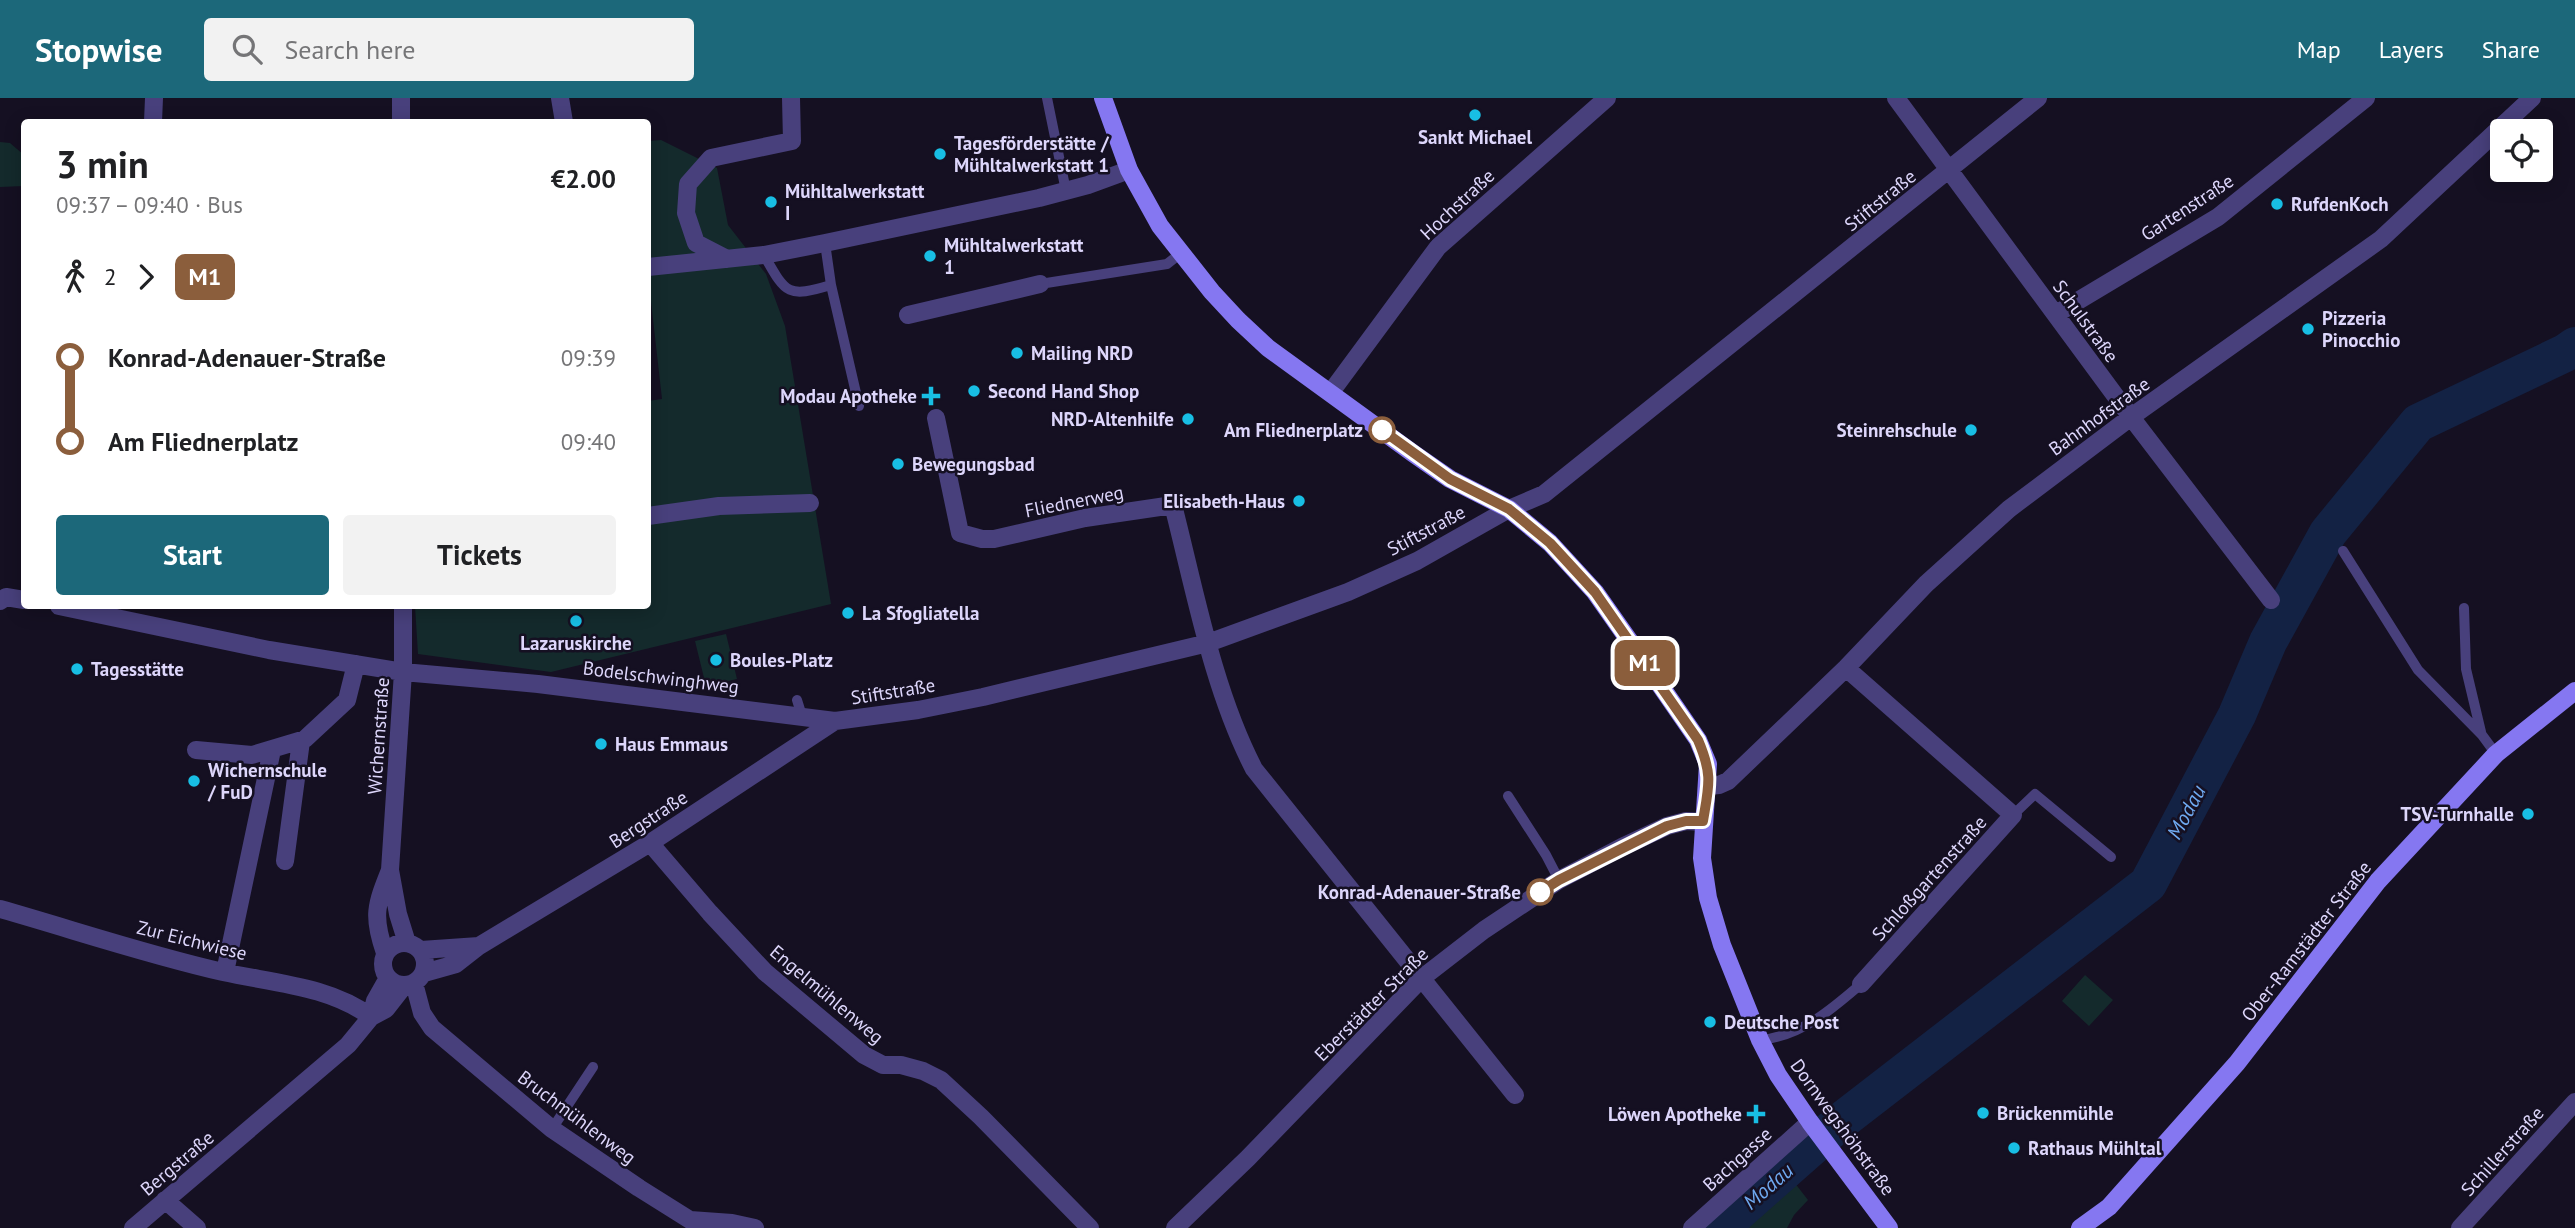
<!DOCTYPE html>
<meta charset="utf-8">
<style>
:root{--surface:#fff;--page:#f2f2f2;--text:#202124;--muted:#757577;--accent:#1c687a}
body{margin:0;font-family:"PT Sans",sans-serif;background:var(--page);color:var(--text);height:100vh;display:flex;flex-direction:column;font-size:26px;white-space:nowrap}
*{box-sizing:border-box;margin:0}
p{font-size:23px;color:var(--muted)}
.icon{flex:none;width:38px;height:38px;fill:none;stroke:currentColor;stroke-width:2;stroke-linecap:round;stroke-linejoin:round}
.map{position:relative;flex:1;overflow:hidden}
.sheet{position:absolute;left:21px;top:21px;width:630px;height:490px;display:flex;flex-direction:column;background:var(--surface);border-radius:7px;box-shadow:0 4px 18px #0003}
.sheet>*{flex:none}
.badge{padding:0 14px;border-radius:10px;font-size:24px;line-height:46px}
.tools{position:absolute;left:2490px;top:21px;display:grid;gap:14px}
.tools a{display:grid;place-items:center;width:63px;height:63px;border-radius:7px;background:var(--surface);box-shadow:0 4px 18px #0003;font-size:35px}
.map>.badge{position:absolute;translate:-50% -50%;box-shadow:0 0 0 4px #fff}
.legs{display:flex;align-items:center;gap:10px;height:77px;padding:0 35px;font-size:23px}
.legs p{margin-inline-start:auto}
.head{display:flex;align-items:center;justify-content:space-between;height:119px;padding:0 35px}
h1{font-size:38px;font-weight:600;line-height:52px}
.button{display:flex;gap:14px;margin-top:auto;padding:14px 35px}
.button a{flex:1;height:80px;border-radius:7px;background:var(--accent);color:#fff;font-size:28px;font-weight:600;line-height:80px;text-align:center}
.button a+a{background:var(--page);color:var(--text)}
ul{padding:0 35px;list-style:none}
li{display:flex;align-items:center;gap:24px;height:84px;font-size:26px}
li i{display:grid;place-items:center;width:10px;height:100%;margin:0 9px;background:currentColor}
li i::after{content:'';width:18px;height:18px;margin:-9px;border:5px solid;border-radius:50%;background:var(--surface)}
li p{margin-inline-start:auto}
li:first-child i{background:linear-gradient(#0000 50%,currentColor 0)}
li:last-child i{background:linear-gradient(currentColor 50%,#0000 0)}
header{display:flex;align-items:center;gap:42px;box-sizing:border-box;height:98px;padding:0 35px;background:var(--accent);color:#fff}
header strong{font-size:33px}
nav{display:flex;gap:38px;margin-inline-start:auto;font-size:24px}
.search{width:490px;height:63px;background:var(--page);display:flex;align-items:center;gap:18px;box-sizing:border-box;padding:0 24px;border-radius:7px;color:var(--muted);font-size:26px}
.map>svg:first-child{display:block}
</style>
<header>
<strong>Stopwise</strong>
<div class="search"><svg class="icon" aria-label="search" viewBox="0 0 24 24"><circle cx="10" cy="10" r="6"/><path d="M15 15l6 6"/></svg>Search here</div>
<nav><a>Map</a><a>Layers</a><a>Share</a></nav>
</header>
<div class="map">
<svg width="2575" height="1130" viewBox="0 0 2575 1130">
<rect width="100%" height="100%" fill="#151022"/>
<path fill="#142a2c" d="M661,42L717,70L728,127L766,176L785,228L831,506L551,574L418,556L415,508H648V303L662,301L648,177V43Z
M0,44L10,45L24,57V88L0,89Z
M726,536L737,581L706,588L695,543Z
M2085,877L2113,902L2089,928L2062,903Z
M1797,1045L1812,1065L1751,1119L1794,1084L1808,1102L1794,1117L1787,1130H1706Z"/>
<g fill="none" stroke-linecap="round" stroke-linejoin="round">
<path stroke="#132244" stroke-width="38" d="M1720,1130L1840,1024L2148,786L2237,617L2268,544L2328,435L2418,325L2565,255L2575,248"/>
<path stroke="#48407c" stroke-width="10" d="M1047,0L1066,93
M764,157C786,196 787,200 831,187L825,145
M1040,186L1167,166L1181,155
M831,187L859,308
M2343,453L2418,572L2482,637L2496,656
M2464,510L2466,571L2481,634
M797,602L802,618
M1508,698L1546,757L1559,782
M2013,717L2035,696L2111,759
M1760,942C1801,938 1831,912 1861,886
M552,1031L593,969"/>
<path stroke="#48407c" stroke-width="18" d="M401,0V24
M560,0L564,24
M1896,0L2131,319L2271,502
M153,24L154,0
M727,161L696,145L686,115L688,86L711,60L792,43L791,0
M648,169L764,157L825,145L1039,100L1088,87L1129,72
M2056,216L2218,119L2366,0
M908,217L1040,186
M1331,294L1438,149L1607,0
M936,320L960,435L982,441H994L1085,420L1173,407C1195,493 1213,592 1254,671L1515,997
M648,418L719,408L810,405
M0,503L6,499L24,502
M59,508L269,552L403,574L538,586L835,623L918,612L983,599L1208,545L1348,494L1417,463L1509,411L1544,396L2038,0
M403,508V574L390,772L398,816L407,845
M1846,570L2013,717L1861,886
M196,652L252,657L305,641L347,602L356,566
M1709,688L1719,687L1728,683L1846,570L1926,486L2009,411L2131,319L2381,141L2532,0
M650,745L710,815L765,874L864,957L883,967H901L923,973L941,982L981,1019L1090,1130
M285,763L301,643
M0,811C74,832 148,857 223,874C273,885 330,888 371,919
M383 866a21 21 0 1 1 42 0a21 21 0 1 1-42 0Z
M421,852L479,848
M385,855C372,818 376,807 390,772
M225,874L272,652
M424,875L456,866L479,848L650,745L835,623
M414,885L422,915L432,930L552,1031L639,1090L690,1122L732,1125L755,1130
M371,919L375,903L388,880
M165,1102L197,1130
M133,1130L348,947L371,919L386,911L404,888
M1175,1130L1248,1060L1422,880L1484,832L1559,782L1622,749L1667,728L1686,723L1703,724
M1692,1130L1810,1024
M2460,1130L2575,1004"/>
<path stroke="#8577f1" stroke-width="18" d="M1103,0L1129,72L1160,128L1212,194L1238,222L1268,250L1414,356L1450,381L1509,411L1550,445L1595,494L1640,558L1698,642L1708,666L1702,760L1708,800L1722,847L1760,942L1778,977L1810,1024L1889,1130
M2080,1130L2109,1109L2237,965L2378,783L2496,656L2575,593"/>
</g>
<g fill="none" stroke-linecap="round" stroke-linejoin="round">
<g stroke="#fff" stroke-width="16">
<path id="line-1" d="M1382,332L1450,381L1509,411L1550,445L1595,494L1698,642C1713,677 1709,687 1703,723H1686L1667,728L1559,782L1540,794"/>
</g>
<use href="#line-1" stroke="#8b5e3c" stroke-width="10"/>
</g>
<g fill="#18bee4" stroke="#151022" stroke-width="2.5">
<circle cx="1475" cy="17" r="7"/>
<circle cx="940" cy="56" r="7"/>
<circle cx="771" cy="104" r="7"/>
<circle cx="2277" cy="106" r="7"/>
<circle cx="930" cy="158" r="7"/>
<circle cx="2308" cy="231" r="7"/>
<circle cx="1017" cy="255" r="7"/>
<circle cx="974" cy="293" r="7"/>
<path d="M927.5 287.5h7v7h7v7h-7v7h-7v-7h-7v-7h7z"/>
<circle cx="1188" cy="321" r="7"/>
<circle cx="1971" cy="332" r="7"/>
<circle cx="898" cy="366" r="7"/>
<circle cx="1299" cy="403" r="7"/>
<circle cx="848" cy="515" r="7"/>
<circle cx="576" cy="523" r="7"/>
<circle cx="716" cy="562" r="7"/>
<circle cx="77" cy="571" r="7"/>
<circle cx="601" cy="646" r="7"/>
<circle cx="194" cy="683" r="7"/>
<circle cx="2528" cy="716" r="7"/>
<circle cx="1710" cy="924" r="7"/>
<circle cx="1983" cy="1015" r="7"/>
<path d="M1752.5 1005.5h7v7h7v7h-7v7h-7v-7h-7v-7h7z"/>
<circle cx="2014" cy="1050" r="7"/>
</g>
<g fill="#fff" stroke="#8b5e3c" stroke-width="3.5">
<circle cx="1382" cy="332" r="12"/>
<circle cx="1540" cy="794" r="12"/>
</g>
<g text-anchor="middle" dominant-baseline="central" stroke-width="5" stroke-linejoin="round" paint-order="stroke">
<g font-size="19" font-weight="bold" fill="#ddd6fb" stroke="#151022" text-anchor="start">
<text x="1475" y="39" text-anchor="middle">Sankt Michael</text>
<text x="954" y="45">Tagesförderstätte /<tspan x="954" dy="22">Mühltalwerkstatt 1</tspan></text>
<text x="785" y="93">Mühltalwerkstatt<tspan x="785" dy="22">I</tspan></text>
<text x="2291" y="106">RufdenKoch</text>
<text x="944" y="147">Mühltalwerkstatt<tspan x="944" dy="22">1</tspan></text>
<text x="2322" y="220">Pizzeria<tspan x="2322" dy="22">Pinocchio</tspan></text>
<text x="1031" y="255">Mailing NRD</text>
<text x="988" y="293">Second Hand Shop</text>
<text x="917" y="298" text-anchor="end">Modau Apotheke</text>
<text x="1174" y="321" text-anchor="end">NRD-Altenhilfe</text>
<text x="1957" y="332" text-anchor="end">Steinrehschule</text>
<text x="912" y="366">Bewegungsbad</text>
<text x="1285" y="403" text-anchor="end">Elisabeth-Haus</text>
<text x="862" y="515">La Sfogliatella</text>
<text x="576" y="545" text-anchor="middle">Lazaruskirche</text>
<text x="730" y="562">Boules-Platz</text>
<text x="91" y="571">Tagesstätte</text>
<text x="615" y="646">Haus Emmaus</text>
<text x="208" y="672">Wichernschule<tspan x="208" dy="22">/ FuD</tspan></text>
<text x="2514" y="716" text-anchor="end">TSV-Turnhalle</text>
<text x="1724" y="924">Deutsche Post</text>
<text x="1997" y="1015">Brückenmühle</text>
<text x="1742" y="1016" text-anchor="end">Löwen Apotheke</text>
<text x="2028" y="1050">Rathaus Mühltal</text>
</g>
<g font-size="19" fill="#ddd6fb" stroke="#151022">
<text transform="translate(1880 102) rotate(-39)">Stiftstraße</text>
<text transform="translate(1457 106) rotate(-43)">Hochstraße</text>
<text transform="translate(2187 109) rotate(-33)">Gartenstraße</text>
<text transform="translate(2086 223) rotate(54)">Schulstraße</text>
<text transform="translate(2099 318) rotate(-36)">Bahnhofstraße</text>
<text transform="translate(1074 403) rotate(-11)">Fliednerweg</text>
<text transform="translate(1426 432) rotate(-28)">Stiftstraße</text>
<text transform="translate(661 579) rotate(7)">Bodelschwinghweg</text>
<text transform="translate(893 593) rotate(-9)">Stiftstraße</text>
<text transform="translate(378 638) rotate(-86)">Wichernstraße</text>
<text transform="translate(648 721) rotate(-33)">Bergstraße</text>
<text transform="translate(1929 780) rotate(-48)">Schloßgartenstraße</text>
<text transform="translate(192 842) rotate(14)">Zur Eichwiese</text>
<text transform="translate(2306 843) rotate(-52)">Ober-Ramstädter Straße</text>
<text transform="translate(827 896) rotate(40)">Engelmühlenweg</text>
<text transform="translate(1371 906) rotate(-45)">Eberstädter Straße</text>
<text transform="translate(577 1019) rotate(37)">Bruchmühlenweg</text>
<text transform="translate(1843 1029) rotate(54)">Dornwegshöhstraße</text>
<text transform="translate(2502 1053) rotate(-48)">Schillerstraße</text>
<text transform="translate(1737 1061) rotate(-42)">Bachgasse</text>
<text transform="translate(177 1065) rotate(-40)">Bergstraße</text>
</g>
<g font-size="19" font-weight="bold" fill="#ddd6fb" stroke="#151022" text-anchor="end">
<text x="1363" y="332">Am Fliednerplatz</text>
<text x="1521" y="794">Konrad-Adenauer-Straße</text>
</g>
<g font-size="21" font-style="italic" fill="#6fa9f0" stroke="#151022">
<text transform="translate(2186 714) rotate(-62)">Modau</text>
<text transform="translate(1768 1088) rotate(-41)">Modau</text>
</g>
</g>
</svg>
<div class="tools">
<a><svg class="icon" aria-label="locate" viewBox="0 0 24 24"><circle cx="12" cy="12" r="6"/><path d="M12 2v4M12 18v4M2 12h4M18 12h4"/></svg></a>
</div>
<b class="badge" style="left:1645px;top:565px;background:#8b5e3c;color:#fff">M1</b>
<section class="sheet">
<div class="head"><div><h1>3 min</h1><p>09:37 – 09:40 · Bus</p></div><b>€2.00</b></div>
<div class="legs"><svg class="icon" aria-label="walk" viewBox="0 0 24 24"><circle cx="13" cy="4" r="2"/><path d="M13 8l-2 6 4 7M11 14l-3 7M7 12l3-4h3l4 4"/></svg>2<svg class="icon" aria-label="forward" viewBox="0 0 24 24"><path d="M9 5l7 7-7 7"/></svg><b class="badge" style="background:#8b5e3c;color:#fff">M1</b></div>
<ul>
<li><i style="color:#8b5e3c"></i><b>Konrad-Adenauer-Straße</b><p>09:39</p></li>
<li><i style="color:#8b5e3c"></i><b>Am Fliednerplatz</b><p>09:40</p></li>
</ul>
<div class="button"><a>Start</a><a>Tickets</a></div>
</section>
</div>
